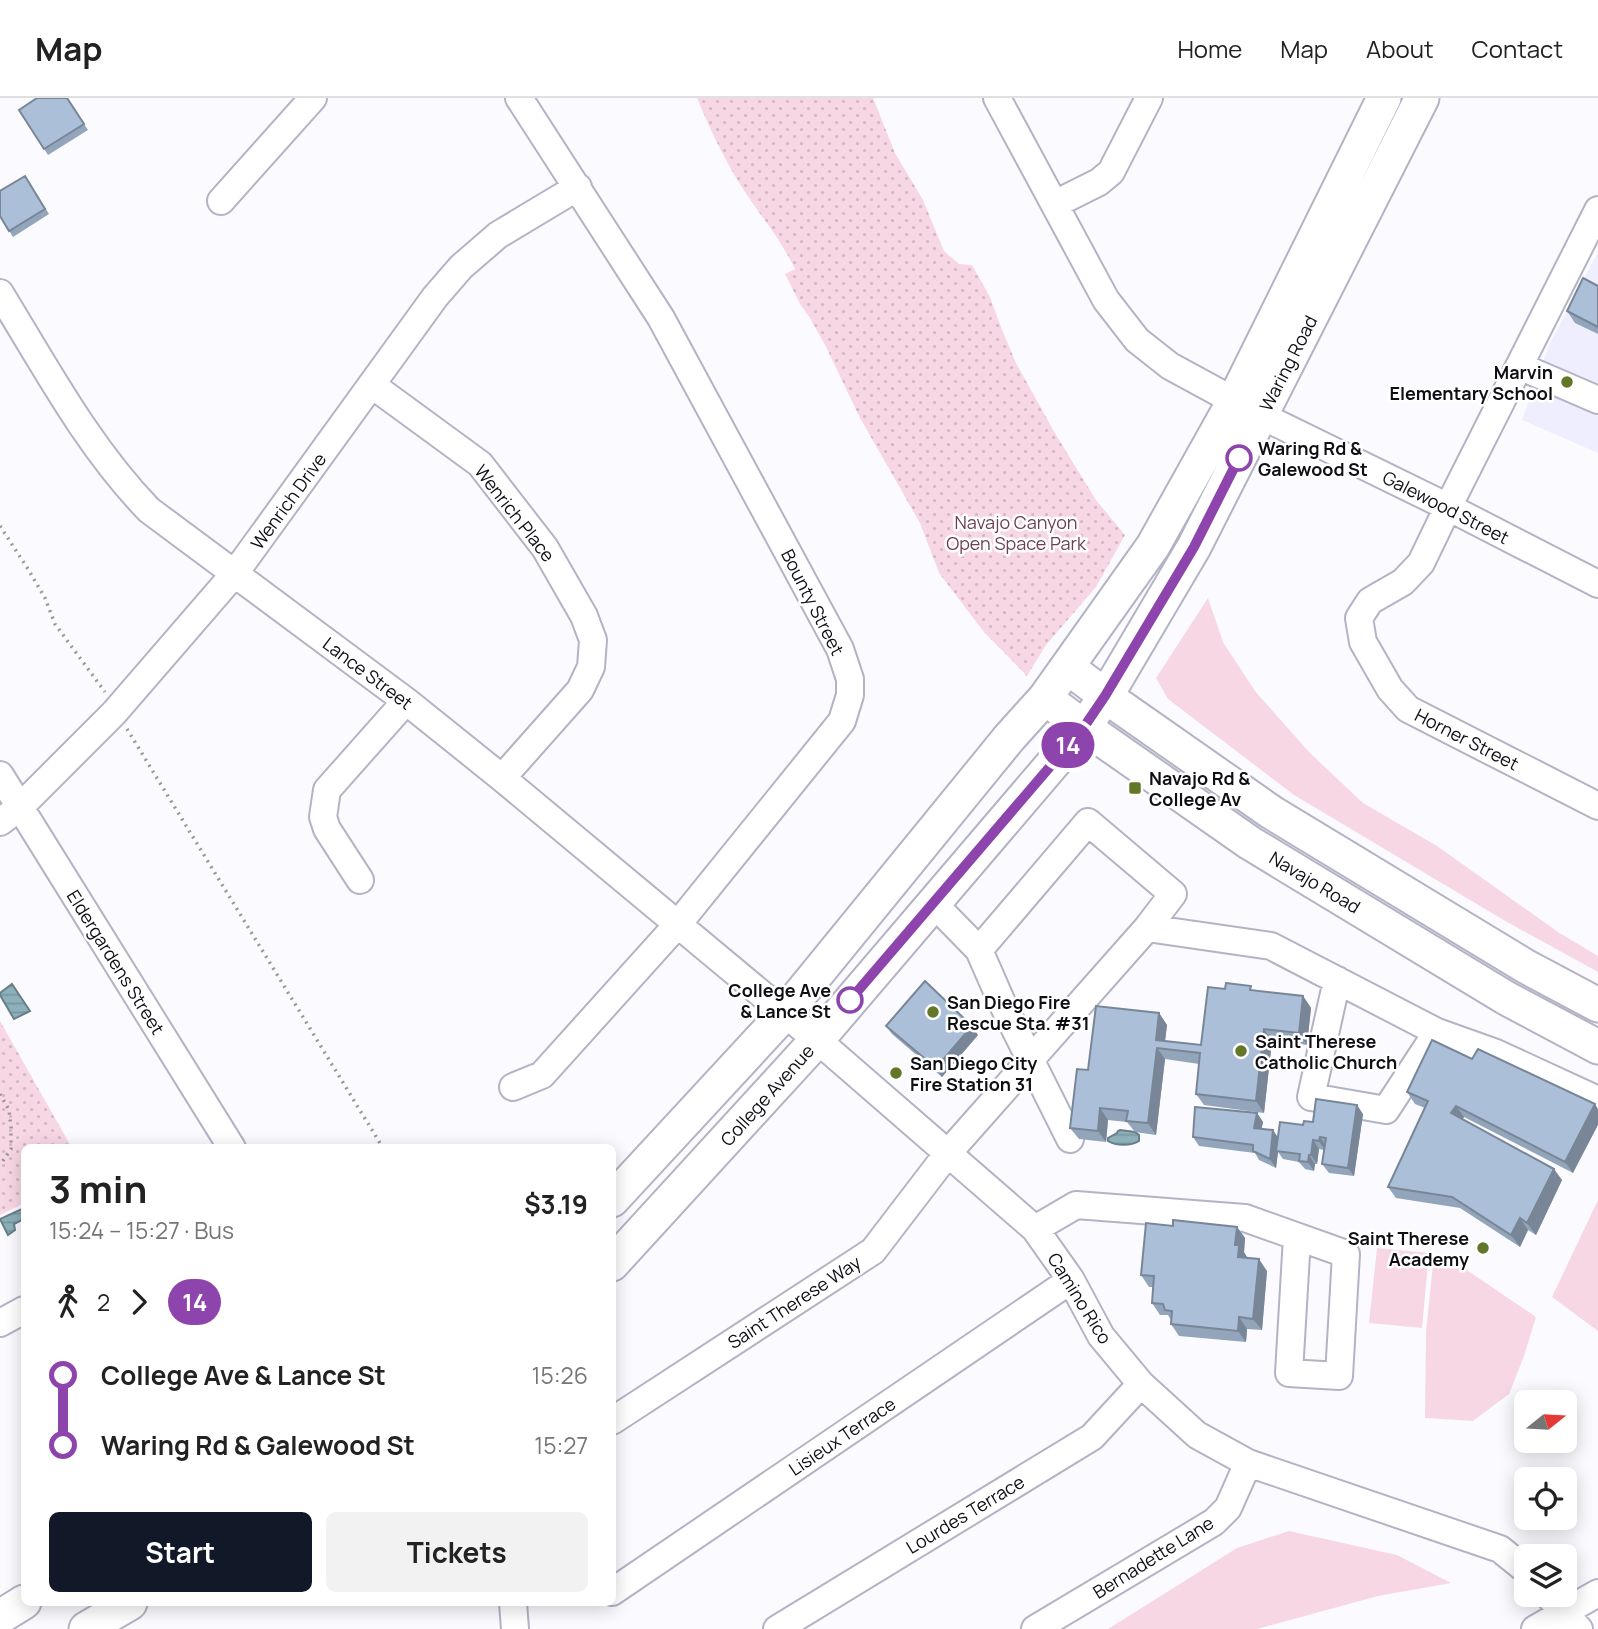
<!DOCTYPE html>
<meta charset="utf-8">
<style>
:root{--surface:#fff;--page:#f2f2f2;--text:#222;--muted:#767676;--line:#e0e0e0;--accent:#111827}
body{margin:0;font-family:Manrope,sans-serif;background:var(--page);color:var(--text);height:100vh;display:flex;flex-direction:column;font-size:26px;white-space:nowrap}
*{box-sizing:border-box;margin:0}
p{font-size:23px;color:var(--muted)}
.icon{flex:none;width:38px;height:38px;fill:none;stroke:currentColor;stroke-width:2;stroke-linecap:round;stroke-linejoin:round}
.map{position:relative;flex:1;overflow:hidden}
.panel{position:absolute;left:21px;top:1046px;width:595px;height:462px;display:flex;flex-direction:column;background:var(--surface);border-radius:10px;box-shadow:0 4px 18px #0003}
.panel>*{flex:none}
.badge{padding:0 14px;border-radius:23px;font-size:24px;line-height:46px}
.needle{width:46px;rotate:72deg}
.buttons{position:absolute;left:1514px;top:1292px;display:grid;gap:14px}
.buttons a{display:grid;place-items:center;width:63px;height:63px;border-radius:10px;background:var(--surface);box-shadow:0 4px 18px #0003;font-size:35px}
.map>.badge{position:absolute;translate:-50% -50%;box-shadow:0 0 0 4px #fff}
.legs{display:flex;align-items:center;gap:10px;height:77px;padding:0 28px;font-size:23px}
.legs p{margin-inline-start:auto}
.headline{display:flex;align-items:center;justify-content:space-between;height:119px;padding:0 28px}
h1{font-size:38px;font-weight:700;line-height:52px}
.primary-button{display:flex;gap:14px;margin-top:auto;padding:14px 28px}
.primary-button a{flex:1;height:80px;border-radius:10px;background:var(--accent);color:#fff;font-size:28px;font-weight:700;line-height:80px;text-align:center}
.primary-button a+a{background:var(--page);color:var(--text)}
ul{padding:0 28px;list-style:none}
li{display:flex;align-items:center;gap:24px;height:70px;font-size:26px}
li i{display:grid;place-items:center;width:10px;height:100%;margin:0 9px;background:currentColor}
li i::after{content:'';width:18px;height:18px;margin:-9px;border:5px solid;border-radius:50%;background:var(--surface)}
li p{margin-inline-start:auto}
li:first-child i{background:linear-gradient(#0000 50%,currentColor 0)}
li:last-child i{background:linear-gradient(currentColor 50%,#0000 0)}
header{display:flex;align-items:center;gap:42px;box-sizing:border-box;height:98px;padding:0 35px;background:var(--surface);border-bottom:2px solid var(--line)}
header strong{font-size:33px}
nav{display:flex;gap:38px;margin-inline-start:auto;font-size:24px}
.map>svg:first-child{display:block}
</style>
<header>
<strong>Map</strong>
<nav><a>Home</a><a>Map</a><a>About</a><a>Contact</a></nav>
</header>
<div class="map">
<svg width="1598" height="1531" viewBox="0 0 1598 1531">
<defs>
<pattern id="park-dots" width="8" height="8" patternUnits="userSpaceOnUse" patternTransform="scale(1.75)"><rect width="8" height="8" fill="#f8d7e5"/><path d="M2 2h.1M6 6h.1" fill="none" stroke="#d3b7c4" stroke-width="1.8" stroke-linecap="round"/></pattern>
<pattern id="water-rules" width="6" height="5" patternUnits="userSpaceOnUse" patternTransform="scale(1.75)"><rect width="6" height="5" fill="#8db0bb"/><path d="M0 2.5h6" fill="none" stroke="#7896a0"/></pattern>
</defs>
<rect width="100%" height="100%" fill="#fbfbff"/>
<path fill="#eeeefe" d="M1598,154V355L1522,322L1549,247Z"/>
<path fill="#f8d7e5" d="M1208,500L1223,544L1255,593L1310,655L1363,705L1437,748L1558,834L1598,858V874L1507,824L1294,697L1168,601L1156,580Z
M1598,1102V1233L1552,1199Z
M1377,1150L1429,1155L1422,1230L1369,1225Z
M1434,1157L1455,1164L1536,1219L1524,1258L1509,1296L1473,1323L1425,1320L1426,1234Z
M1289,1433L1397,1457L1451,1485L1378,1498L1257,1531H1108L1237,1450Z"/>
<path fill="url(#park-dots)" d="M697,0H873L895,55L923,102L944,153L959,166L972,167L990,199L1002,232L1016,265L1056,337L1096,402L1125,437L1096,489L1046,547L1027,578L984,534L939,475L920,425L860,320L826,249L810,220L800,206L785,176L795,171C782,144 764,122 747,97C727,67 711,34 697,0Z
M0,923L72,1050H24V1105L0,1117Z"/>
<path fill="url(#water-rules)" stroke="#677f89" stroke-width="2" d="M12,886L30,913L14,921L0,897V895Z
M1120,1032L1135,1034L1139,1037V1043C1131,1048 1116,1048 1108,1043V1040L1117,1035L1118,1033Z
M24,1110V1121L14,1126L15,1132L8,1137L0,1121Z"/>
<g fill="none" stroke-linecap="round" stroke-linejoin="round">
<g stroke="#b3b3c6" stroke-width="30">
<path id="minor" d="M997,0L1106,202L1137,242L1170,268L1262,318L1448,409L1598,486
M221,103L313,0
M1055,106L1099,84L1111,74L1149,0
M1598,112L1448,409L1421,465L1403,484L1370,503L1359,520L1363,544L1390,591L1408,611L1598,708
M0,195C46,270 88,349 149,412L406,603L502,680L830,953L1035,1131L1071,1182L1101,1238L1141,1286L1197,1337L1248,1365L1500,1451L1526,1472
M1519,268L1598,302
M372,287L480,366L545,450L584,518L593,542L591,569L580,592L502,680
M0,677L232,1050
M0,724L20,709L114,615L235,475L435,199L461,169L498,137L578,89
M360,782L327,731L323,719L327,692L406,603
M933,805L979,852L1003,907L1070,1041
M979,852L1088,724L1173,796L1147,830
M1337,882L1311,999L1386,1012L1437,934
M513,989L542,977L678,826L842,623L850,597V581L840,551L661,220L519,0
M1035,1131L1076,1107L1245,1120L1346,1156L1339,1278L1289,1275L1297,1139
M0,1225L24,1212
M612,1323L873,1153L948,1055L1147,830L1271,848L1437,934L1496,955L1598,1002
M612,1494L1071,1182
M1547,1496L1579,1531
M513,1505L515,1531
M777,1531L1092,1339L1141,1286
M1035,1531L1214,1424L1228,1410L1248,1365
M1535,1531L1598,1495"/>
</g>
<g stroke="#b3b3c6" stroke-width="37">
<path id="major" d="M1067,569L1118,607L1271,714L1525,868L1598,907
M1045,600L1084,629L1250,745L1506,900L1598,949
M612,1102L784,916L1009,640L1045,600L1153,448L1234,303L1384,0
M612,1166L817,942L1084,629L1106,598L1194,449L1422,0
M0,1519L24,1504
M86,1531L130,1505"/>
</g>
<path stroke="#97979c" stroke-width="3.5" stroke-dasharray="2 5" stroke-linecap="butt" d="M0,428L28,471L45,500L55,526L105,594
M127,631L383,1050
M0,996L9,1012L11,1029V1051L0,1067"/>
<use href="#minor" stroke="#fff" stroke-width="26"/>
<use href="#major" stroke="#fff" stroke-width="33"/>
</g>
<path fill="#93a5ba" d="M67,0L88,32L48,57L19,12Z
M25,78L49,116L13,139L0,118Z
M1598,188V236L1575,225L1567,213Z
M1225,891L1254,893L1303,898L1311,910L1307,947L1272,943L1264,1015L1204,1007L1196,996L1199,966L1165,961L1156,1037L1135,1034L1127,1024L1108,1022L1106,1044L1079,1041L1070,1030L1159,915L1167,927L1165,943L1201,947Z
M886,928L978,937L942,979L892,936Z
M1472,961L1595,1006L1573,1075L1464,1019L1462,1021L1562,1082L1536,1137L1528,1132L1520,1149L1460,1110L1396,1100L1388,1089L1425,1010L1415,1006L1407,994Z
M1257,1015L1263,1024L1261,1031L1278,1039L1303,1027L1313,1024L1363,1016L1354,1078L1329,1075L1322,1066L1324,1052L1319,1051L1317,1066H1315L1314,1073L1305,1071L1299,1064L1283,1061L1278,1054L1276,1070L1259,1062L1255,1055L1199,1048L1193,1039Z
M1173,1128L1237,1129L1245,1140L1244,1154L1247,1160L1267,1173L1262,1232L1247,1231L1246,1244L1179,1238L1171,1226V1222L1168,1217H1160L1152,1205L1153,1189H1149L1141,1177Z"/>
<path fill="#788697" d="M1303,898L1311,910L1307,947L1299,935Z
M1159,915L1167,927L1164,951L1156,942Z
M972,928L978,937L942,979L936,970Z
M1264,931L1272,943L1264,1015L1256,1003Z
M1157,950L1165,961L1156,1037L1148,1025Z
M1595,1006L1598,1011V1027L1573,1075L1565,1064Z
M1357,1007L1363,1016L1354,1078L1348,1070Z
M1456,1008L1464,1019L1459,1027L1451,1015Z
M1100,1010L1108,1022L1106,1044L1098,1033Z
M1257,1015L1263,1024L1260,1039L1254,1030Z
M1273,1032L1279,1041L1276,1053L1278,1054L1276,1070L1270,1061Z
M1320,1039L1326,1048L1325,1052L1319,1043Z
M1313,1042L1319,1051L1317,1066L1311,1057Z
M1309,1057L1315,1066L1314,1073L1308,1064Z
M1554,1071L1562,1082L1536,1137L1527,1125Z
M1520,1120L1528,1132L1520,1149L1511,1137Z
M1237,1129L1245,1140L1244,1154L1247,1159L1246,1171L1238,1159L1235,1147Z
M1259,1161L1267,1173L1262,1232L1253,1221Z
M1239,1219L1247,1231L1246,1244L1238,1233Z"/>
<path fill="#abc0d8" stroke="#788697" stroke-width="2" d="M37,0H67L84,26L44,51L19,12Z
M25,78L45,111L9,133L0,118V93Z
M1583,180L1598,188V229L1567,213Z
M925,883L972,928L936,970L886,928Z
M1226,885L1251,888L1250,892L1303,898L1299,935L1264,931L1256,1003L1196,996L1200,955L1157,950L1148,1025L1126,1023L1128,1013L1100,1010L1098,1033L1070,1030L1077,971L1088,972L1096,908L1159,915L1156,942L1201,947L1208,889L1225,891Z
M1432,942L1472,961L1478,951L1595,1006L1565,1064L1456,1008L1451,1015L1554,1071L1527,1125L1520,1120L1511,1137L1452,1099L1388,1089L1428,1003L1407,994Z
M1316,1001L1357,1007L1348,1070L1322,1066L1326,1040L1320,1039L1319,1043L1313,1042L1311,1057H1309L1308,1064L1299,1063L1300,1056L1276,1053L1280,1024L1303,1027L1304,1023L1313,1024Z
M1195,1009L1257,1015L1254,1030L1273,1032L1270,1061L1253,1053V1047L1193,1039Z
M1173,1122L1237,1129L1235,1147H1239L1238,1159L1259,1161L1253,1221L1239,1219L1238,1233L1171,1226L1172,1213L1165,1212L1163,1206L1152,1205L1154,1178L1141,1177L1146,1125L1173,1128Z"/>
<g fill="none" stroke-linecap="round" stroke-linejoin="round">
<g stroke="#fff" stroke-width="16">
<path id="line-1" d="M850,902L1084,629L1105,598L1194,449L1239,360"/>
</g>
<use href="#line-1" stroke="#8e44ad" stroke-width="10"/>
</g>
<g fill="#627727" stroke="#fff" stroke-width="2.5">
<circle cx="1567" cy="284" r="7"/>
<rect x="1128" y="683" width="14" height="14" rx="3.5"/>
<circle cx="933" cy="914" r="7"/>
<circle cx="1241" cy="953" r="7"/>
<circle cx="896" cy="975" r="7"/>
<circle cx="1483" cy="1150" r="7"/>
</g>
<g fill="#fff" stroke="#8e44ad" stroke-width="3.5">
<circle cx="1239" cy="360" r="12"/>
<circle cx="850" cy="902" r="12"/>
</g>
<g text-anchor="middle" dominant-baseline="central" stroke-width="5" stroke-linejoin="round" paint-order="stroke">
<g font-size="18" fill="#0e0e14" stroke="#fff">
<text transform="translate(1288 265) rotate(-63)">Waring Road</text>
<text transform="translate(288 403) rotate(-54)">Wenrich Drive</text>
<text transform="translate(1446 409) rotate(27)">Galewood Street</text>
<text transform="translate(515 415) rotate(52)">Wenrich Place</text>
<text transform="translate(813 504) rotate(63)">Bounty Street</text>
<text transform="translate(368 575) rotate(37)">Lance Street</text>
<text transform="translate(1467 641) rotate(27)">Horner Street</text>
<text transform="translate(1315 784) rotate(31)">Navajo Road</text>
<text transform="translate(116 864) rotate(58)">Eldergardens Street</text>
<text transform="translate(767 997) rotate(-48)">College Avenue</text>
<text transform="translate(1080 1200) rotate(58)">Camino Rico</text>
<text transform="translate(794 1204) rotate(-33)">Saint Therese Way</text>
<text transform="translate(842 1338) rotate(-34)">Lisieux Terrace</text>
<text transform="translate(965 1416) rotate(-31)">Lourdes Terrace</text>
<text transform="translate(1153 1459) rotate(-32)">Bernadette Lane</text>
</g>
<g font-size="18" font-weight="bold" fill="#0e0e14" stroke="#fff" text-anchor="start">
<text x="1553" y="274" text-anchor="end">Marvin<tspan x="1553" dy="21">Elementary School</tspan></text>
<text x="1149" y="680">Navajo Rd &amp;<tspan x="1149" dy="21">College Av</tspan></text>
<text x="947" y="904">San Diego Fire<tspan x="947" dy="21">Rescue Sta. #31</tspan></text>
<text x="1255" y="943">Saint Therese<tspan x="1255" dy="21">Catholic Church</tspan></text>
<text x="910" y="965">San Diego City<tspan x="910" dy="21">Fire Station 31</tspan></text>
<text x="1469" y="1140" text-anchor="end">Saint Therese<tspan x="1469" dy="21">Academy</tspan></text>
</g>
<g font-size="18" font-weight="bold" fill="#0e0e14" stroke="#fff" text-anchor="start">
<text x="1258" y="350">Waring Rd &amp;<tspan x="1258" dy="21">Galewood St</tspan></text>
<text x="831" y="892" text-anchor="end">College Ave<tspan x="831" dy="21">&amp; Lance St</tspan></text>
</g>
<g font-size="18" fill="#6d3f55" stroke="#fff">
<text x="1016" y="424">Navajo Canyon<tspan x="1016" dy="21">Open Space Park</tspan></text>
</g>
</g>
</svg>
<div class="buttons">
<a><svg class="needle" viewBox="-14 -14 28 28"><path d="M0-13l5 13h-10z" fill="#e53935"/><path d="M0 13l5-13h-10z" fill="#767676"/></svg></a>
<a><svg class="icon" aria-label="locate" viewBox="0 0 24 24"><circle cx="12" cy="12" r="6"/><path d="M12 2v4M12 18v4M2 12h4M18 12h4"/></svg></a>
<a><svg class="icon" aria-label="layers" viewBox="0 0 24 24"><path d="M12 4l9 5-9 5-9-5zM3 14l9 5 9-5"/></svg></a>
</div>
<b class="badge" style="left:1068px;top:647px;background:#8e44ad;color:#fff">14</b>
<section class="panel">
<div class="headline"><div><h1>3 min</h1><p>15:24 – 15:27 · Bus</p></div><b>$3.19</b></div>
<div class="legs"><svg class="icon" aria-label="walk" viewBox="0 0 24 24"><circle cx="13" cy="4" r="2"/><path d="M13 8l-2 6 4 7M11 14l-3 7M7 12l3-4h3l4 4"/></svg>2<svg class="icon" aria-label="forward" viewBox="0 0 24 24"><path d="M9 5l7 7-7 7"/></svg><b class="badge" style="background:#8e44ad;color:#fff">14</b></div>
<ul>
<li><i style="color:#8e44ad"></i><b>College Ave &amp; Lance St</b><p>15:26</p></li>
<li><i style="color:#8e44ad"></i><b>Waring Rd &amp; Galewood St</b><p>15:27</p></li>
</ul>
<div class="primary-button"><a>Start</a><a>Tickets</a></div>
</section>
</div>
